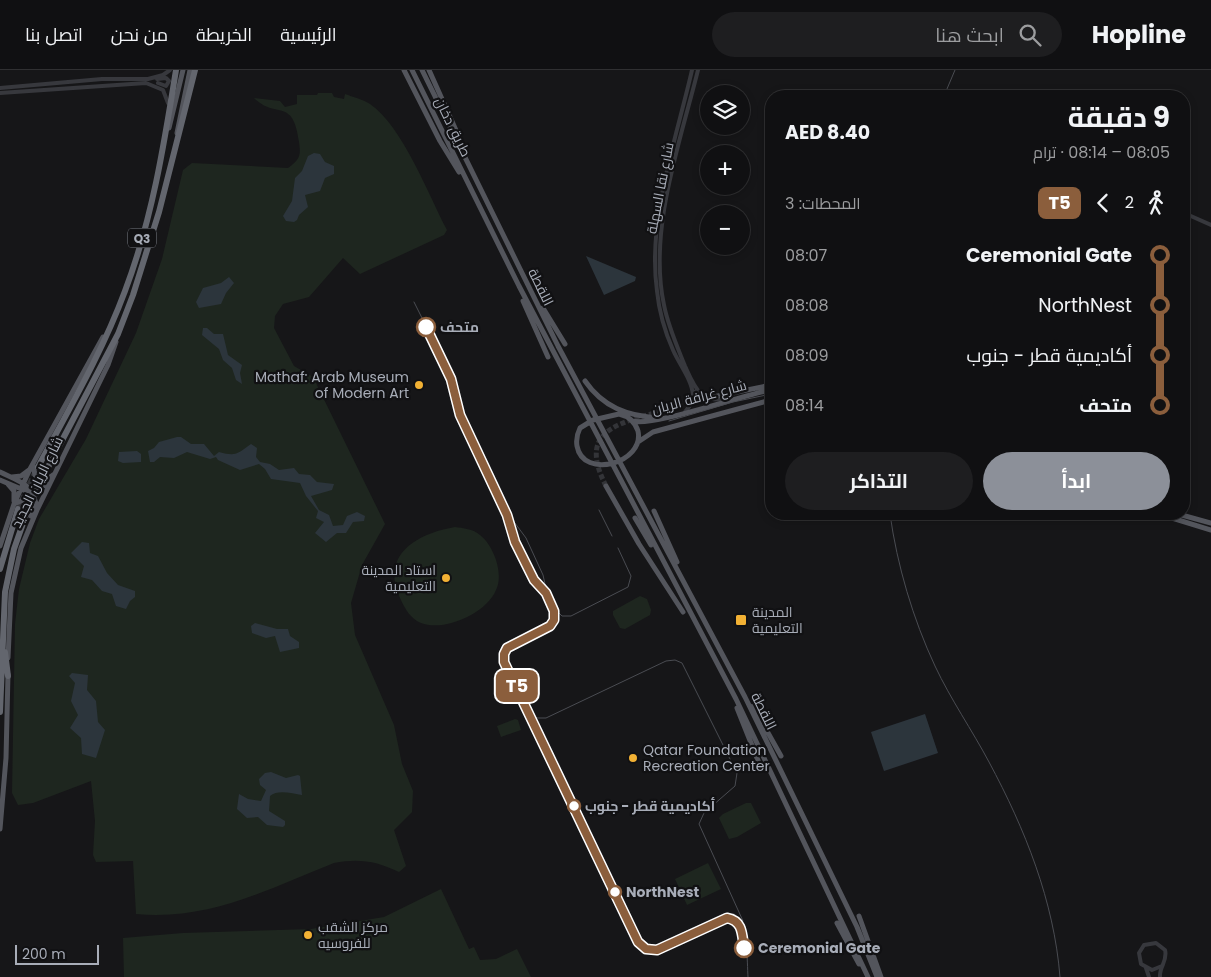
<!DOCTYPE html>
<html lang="ar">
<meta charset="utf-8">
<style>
:root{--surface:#101012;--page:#1e1e20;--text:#f1f3f6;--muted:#9c9d9f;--line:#303032;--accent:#8c9099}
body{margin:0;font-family:Poppins,Cairo,sans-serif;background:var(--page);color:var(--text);direction:rtl;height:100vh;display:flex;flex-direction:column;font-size:19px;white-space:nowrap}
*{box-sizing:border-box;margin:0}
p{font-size:16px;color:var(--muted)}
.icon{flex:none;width:28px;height:28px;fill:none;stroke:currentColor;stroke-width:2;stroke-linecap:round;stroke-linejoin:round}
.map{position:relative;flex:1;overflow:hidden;direction:ltr}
.side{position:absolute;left:765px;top:20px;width:425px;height:430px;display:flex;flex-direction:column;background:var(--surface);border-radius:20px;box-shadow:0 2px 8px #0003,0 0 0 1px var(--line);direction:rtl}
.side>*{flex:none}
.badge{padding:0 10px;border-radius:8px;font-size:18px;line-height:32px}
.fabs{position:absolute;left:700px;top:15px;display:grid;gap:10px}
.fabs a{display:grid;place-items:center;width:50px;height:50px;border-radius:50%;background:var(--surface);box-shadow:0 2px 8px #0003,0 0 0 1px var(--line);font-size:25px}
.scale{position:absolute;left:15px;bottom:12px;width:84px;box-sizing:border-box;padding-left:5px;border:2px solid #a8adb8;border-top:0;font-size:14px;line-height:18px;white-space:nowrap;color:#a8adb8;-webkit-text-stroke:4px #111113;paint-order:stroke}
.map>.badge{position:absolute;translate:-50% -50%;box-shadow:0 0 0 2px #fff}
.legs{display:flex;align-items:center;gap:8px;height:55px;padding:0 20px;font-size:16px}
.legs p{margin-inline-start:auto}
.overview{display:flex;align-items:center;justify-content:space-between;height:85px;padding:0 20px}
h1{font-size:28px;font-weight:700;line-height:38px}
.action{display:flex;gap:10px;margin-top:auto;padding:10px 20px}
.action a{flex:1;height:58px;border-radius:30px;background:var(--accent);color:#fff;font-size:20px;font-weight:700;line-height:58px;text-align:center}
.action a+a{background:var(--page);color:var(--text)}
ul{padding:0 20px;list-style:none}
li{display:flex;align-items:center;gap:18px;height:50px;font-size:19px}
li i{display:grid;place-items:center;width:8px;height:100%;margin:0 6px;background:currentColor}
li i::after{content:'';width:12px;height:12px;margin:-6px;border:4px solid;border-radius:50%;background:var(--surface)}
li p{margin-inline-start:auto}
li:first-child i{background:linear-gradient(#0000 50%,currentColor 0)}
li:last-child i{background:linear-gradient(currentColor 50%,#0000 0)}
header{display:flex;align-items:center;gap:30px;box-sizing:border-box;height:70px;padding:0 25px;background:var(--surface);border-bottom:1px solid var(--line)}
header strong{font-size:24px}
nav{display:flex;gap:28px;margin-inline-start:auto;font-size:18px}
.search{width:350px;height:45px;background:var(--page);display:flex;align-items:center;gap:12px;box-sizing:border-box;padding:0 18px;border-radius:28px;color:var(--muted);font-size:19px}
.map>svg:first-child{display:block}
</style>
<header>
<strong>Hopline</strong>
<div class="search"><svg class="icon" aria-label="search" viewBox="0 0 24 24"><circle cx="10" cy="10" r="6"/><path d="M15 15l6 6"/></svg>ابحث هنا</div>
<nav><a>الرئيسية</a><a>الخريطة</a><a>من نحن</a><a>اتصل بنا</a></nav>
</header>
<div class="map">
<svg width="1211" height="907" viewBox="0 0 1211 907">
<rect width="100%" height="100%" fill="#161618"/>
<path fill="#1e261f" d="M318,23H332L334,27L344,29L345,24C353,27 362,29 370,34C403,57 428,124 447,160L444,165L360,204L343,188L309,227L283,234L275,246L274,258L294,296L313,307L385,454L362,495L351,533L355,565L394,655L402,694L413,721L412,742L394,760L406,796L399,802C377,791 358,788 334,793C268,819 209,851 136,844L133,791L96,792L93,785L95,751L91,711L33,733L18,735L12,723L15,554L19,519L30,473L39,449L86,369L136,263L162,189L183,100L192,93L288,98C300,89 301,86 299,72C293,26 276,50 254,28L280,31L285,37L297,34V25H317Z
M455,457C463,458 473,459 480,465C494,476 504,504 496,520C486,544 444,562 421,553C411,549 405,539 401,530C379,486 415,464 455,457Z
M640,526L647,529L651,540L650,545L625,559L620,558L613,545V541Z
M515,649L518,650L521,660L501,667L497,656Z
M746,733H751L761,753L737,767L729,769L719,748L723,744Z
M708,793L721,819L687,835L675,809Z
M441,819L469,879L474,877L480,890L496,889L517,879L531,907H124L123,868L183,863L311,859L384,847Z"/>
<path fill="#2c353c" d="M314,83L320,84L325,92L334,96V104L325,108L320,121L305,125L308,137L299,145L297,150L294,152L286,151L283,146L292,131L295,108L302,101L308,86Z
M586,186L636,207L635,211L604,225Z
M229,207L234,213L226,223L221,234L199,238L196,232L203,218L221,213Z
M203,258H207L214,264H223L228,285L242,295L240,303L242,314L236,310L232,298L223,290L219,279L202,265Z
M177,367H181L191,374H204L214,386L219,382C237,387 238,383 251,374L257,378L256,387L260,392L270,394L279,400L294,398L299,404L310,405L317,412L334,414L332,420L311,426L319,440L329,445L333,456L343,455L347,446L357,442L365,446L364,451L353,452L346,463H337L326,472L315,463L324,452L316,448L318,441L306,426L300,413L271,409L265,399L259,394L240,400L218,390L216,387L210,389L187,382L174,388L160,387L154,392H150L148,381L154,378L159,372Z
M137,381L141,384V392L123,393L118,391L119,382Z
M82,472L89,473L90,483L98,486L107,503L118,515L135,521V527L130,531L126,539L116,536L112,524L102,521L92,510L81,507L84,496L71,483Z
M255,553L277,559H288L290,566L299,572V578L280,582L275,566L266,568L252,563L251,556Z
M72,603L88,605L87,620L96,631L98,652L105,660L96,688L82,684L81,668L70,658L78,645L71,631L75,613L69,606Z
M925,644L938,683L884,701L871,662Z
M271,702L286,708L298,705L300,706L302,725C293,724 278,719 270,726L269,741L285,751V755L283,757L267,755L258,747L247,748L237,739L239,724L248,729L261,731L266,720L260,715L259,709L265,703Z"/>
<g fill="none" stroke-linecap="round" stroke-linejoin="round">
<path stroke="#333438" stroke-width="5" stroke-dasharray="5 2.5" stroke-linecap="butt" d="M606,416C581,367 607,356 651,344C670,338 690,333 710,327"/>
<path stroke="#333438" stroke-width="6" stroke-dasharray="6 3" stroke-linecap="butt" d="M18,439L36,401
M27,442L47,399"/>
<path stroke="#37383d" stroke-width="4" d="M698,0C680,73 648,160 664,235C668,256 677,276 685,296C695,318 700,333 727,329
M157,9L166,8L169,11L166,16L158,13
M0,18L102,9H148L163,5L170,0
M0,23L146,13L163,20L168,33
M1184,143L1211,155
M693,328L696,331L699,329L696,321
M685,342C689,337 693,332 693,325C692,310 679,294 673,280C665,262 659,241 657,221C647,150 676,70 692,0
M1146,898L1149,907
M1160,907C1159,897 1168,891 1165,880L1156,873L1144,875L1139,883L1141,894L1152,900L1162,896"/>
<path stroke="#53555c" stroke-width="5" d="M404,0L440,71L459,102
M412,0L519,216L736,629L868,907
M422,0L558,276L745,627L857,857L877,907
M429,0L459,67
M169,58L183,0
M177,63L190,0
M523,231L548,287
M543,238L565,274
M585,311C603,337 627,346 659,348
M713,327L771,315
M619,344C628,346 635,352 638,361C645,393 583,410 577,376C576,370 577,364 580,358L593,350Z
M632,351C654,357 741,325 771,320
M638,372L653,362L771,330
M33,395L35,405C41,410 47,411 53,405
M0,402C21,412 34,414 37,440
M12,407L21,406L29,400
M0,410L26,421L49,414
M8,414L14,421V431
M606,416L639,474L683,542
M16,433L24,430L30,432L33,436L31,446
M654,441L677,492
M1159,444L1211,460
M1178,444L1211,453
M635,448L651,475
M0,476L14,434L30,399L103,267
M8,588L11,523L21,478L37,440L108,295L116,272
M753,636L781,686
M737,638L759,693
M0,759L6,688L8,604
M859,846L881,907
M837,853L859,894"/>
<path stroke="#63666e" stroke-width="6" d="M38,397C69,339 102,283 125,221C152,150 164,75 176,0
M47,399L118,264L133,225L159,142L195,0
M0,499L18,439
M5,582L8,606
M0,642L5,522L14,479L27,442"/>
<path stroke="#4a4c52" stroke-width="1" d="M944,26L955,0
M414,232L423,250
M431,264L452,308L462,348L506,441L526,468L543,505L547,523L557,543L554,555L511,577L507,583V593L640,872L649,878H658L726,845L734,844C748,852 747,892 748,907
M669,351L733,332L771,324
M599,440L612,466
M890,444C897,495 913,549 935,596C951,630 972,660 989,692C1025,759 1054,831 1060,907
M508,446C514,468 521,491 534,510C538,516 543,520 547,526
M555,539L562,546H571L628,517L631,506L618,478
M531,642L537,648H546L666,591L675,590L682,593L737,703L735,716L704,743L699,754L743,851"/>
</g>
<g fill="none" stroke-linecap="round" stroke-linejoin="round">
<g stroke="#fff" stroke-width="11">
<path id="line-1" d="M426,257L451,309L460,345L507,445L515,472L534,510L546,523L554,541V550L550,556L507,578L504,584V592L638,872L646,879L657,880L727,848C743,851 742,864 744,878"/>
</g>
<use href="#line-1" stroke="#8b5e3c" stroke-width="8"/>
</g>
<g fill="#fff" stroke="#8b5e3c" stroke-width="2.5">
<circle cx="426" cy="257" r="9"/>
<circle cx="574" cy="736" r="6"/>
<circle cx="615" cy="822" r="6"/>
<circle cx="744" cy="878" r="9"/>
</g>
<g fill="#f2b134" stroke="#111113" stroke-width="2">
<circle cx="419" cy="315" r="5"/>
<circle cx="446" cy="508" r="5"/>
<rect x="735" y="544" width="12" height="12" rx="2.5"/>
<circle cx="633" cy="688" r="5"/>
<circle cx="308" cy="865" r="5"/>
</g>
<g text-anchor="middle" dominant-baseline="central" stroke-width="4.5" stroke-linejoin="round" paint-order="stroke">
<rect fill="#111113" stroke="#7b7e86" stroke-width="1" x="128" y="158.5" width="28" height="19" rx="4"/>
<g font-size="12" font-weight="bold" fill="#a8adb8">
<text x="142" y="168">Q3</text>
</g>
<g font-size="14" fill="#a8adb8" stroke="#111113">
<text transform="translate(453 57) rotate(64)">طريق دخان</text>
<text transform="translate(660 118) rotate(-79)">شارع نقا السهلة</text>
<text transform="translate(541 217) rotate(64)">اللقطة</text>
<text transform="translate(699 327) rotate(-15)">شارع غرافة الريان</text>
<text transform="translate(37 412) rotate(-64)">شارع الريان الجديد</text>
<text transform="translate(764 641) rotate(64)">اللقطة</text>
</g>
<g font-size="14" font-weight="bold" fill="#a8adb8" stroke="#111113" text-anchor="start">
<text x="440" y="257">متحف</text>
<text x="585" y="736">أكاديمية قطر - جنوب</text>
<text x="626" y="822">NorthNest</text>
<text x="758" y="878">Ceremonial Gate</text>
</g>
<g font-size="14" fill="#a8adb8" stroke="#111113" text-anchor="start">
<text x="409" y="307" text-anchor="end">Mathaf: Arab Museum<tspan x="409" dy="16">of Modern Art</tspan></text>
<text x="436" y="500" text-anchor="end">استاد المدينة<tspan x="436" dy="16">التعليمية</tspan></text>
<text x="752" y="542">المدينة<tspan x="752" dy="16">التعليمية</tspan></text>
<text x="643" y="680">Qatar Foundation<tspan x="643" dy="16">Recreation Center</tspan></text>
<text x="318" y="857">مركز الشقب<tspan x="318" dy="16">للفروسيه</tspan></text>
</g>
</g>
</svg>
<div class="fabs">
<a><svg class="icon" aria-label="layers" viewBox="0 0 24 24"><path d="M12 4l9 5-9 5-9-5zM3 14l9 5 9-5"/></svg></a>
<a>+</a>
<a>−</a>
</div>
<div class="scale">200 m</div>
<b class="badge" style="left:517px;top:616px;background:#8b5e3c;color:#fff">T5</b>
<section class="side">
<div class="overview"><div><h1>9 دقيقة</h1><p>08:05 – 08:14 · ترام</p></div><b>AED 8.40</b></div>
<div class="legs"><svg class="icon" aria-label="walk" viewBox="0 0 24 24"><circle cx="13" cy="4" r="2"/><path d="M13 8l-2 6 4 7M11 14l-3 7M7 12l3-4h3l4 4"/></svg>2<svg class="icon" aria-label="back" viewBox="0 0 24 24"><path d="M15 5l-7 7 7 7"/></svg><b class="badge" style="background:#8b5e3c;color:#fff">T5</b><p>المحطات: 3</p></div>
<ul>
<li><i style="color:#8b5e3c"></i><b>Ceremonial Gate</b><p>08:07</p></li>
<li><i style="color:#8b5e3c"></i><span>NorthNest</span><p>08:08</p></li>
<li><i style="color:#8b5e3c"></i><span>أكاديمية قطر - جنوب</span><p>08:09</p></li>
<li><i style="color:#8b5e3c"></i><b>متحف</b><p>08:14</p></li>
</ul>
<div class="action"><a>ابدأ</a><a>التذاكر</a></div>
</section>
</div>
